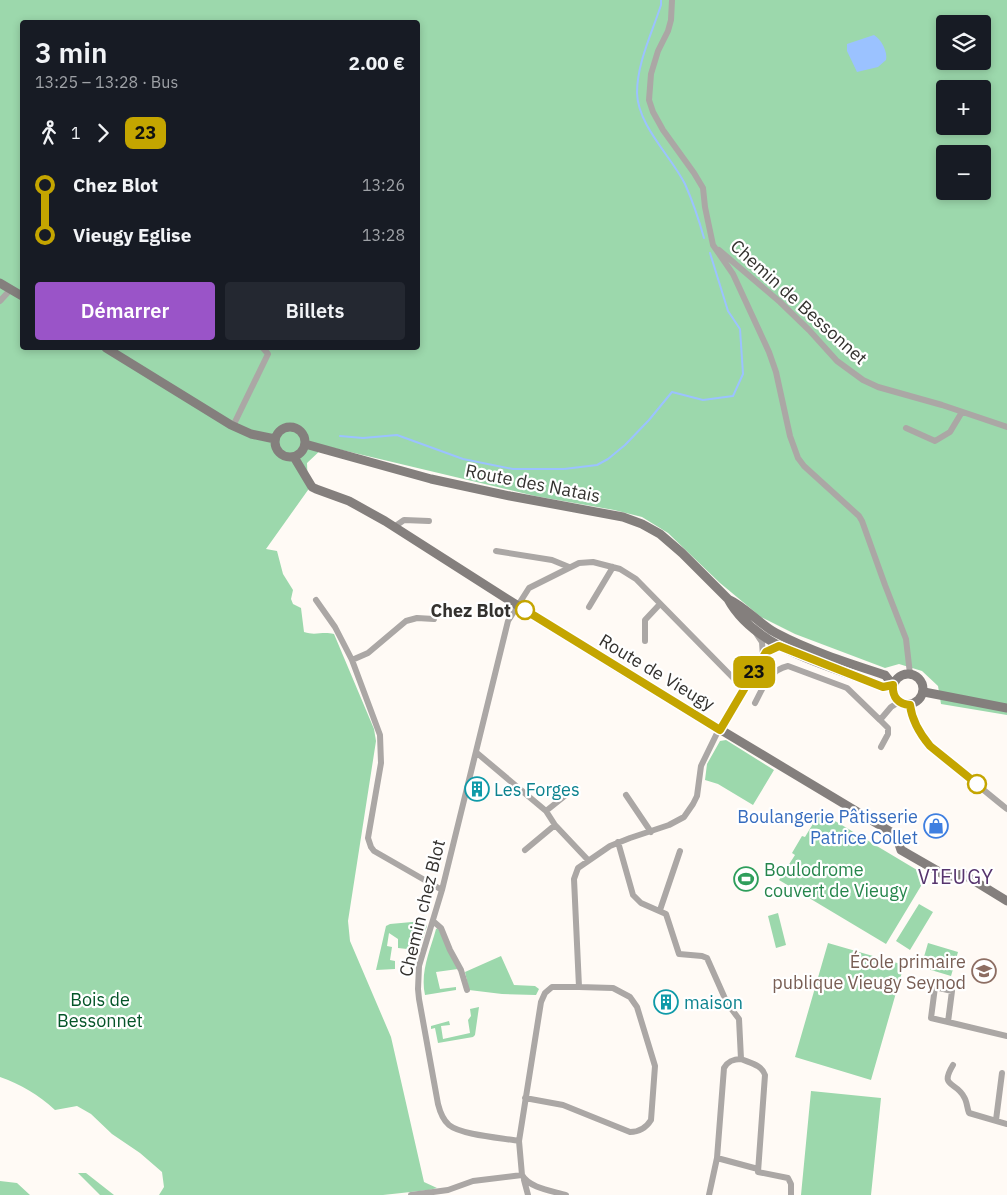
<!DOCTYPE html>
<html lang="fr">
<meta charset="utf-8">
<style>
:root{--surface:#171b24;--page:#242831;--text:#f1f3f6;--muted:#9ea1a6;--accent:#9a54c8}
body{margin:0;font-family:"IBM Plex Sans",sans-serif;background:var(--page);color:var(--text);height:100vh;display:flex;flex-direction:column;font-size:19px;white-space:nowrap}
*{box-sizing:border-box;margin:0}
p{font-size:16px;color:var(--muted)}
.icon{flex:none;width:28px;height:28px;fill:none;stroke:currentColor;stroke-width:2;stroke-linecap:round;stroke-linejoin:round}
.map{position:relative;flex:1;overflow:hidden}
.details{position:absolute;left:20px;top:20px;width:400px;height:330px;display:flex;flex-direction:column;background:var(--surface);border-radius:5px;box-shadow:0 2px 8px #0003}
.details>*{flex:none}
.badge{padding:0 10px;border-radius:8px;font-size:18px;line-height:32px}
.tools{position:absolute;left:936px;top:15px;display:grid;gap:10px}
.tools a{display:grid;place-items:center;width:55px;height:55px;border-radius:5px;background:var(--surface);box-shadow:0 2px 8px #0003;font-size:25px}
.map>.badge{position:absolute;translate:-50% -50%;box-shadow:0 0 0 2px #fff}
.legs{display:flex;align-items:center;gap:8px;height:55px;padding:0 15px;font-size:16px}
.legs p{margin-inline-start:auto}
.head{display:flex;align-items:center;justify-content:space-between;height:85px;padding:0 15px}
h1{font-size:28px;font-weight:600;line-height:38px}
.button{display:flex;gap:10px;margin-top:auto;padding:10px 15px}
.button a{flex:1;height:58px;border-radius:5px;background:var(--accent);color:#fff;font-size:20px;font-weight:600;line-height:58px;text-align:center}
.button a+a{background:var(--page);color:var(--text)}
ul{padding:0 15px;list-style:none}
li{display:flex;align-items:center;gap:18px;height:50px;font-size:19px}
li i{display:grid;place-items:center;width:8px;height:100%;margin:0 6px;background:currentColor}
li i::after{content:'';width:12px;height:12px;margin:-6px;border:4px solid;border-radius:50%;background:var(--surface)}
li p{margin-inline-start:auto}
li:first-child i{background:linear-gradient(#0000 50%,currentColor 0)}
li:last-child i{background:linear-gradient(currentColor 50%,#0000 0)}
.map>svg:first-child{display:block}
</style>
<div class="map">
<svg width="1007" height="1195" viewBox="0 0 1007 1195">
<rect width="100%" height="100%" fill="#fffaf5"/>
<path fill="#9cd8ac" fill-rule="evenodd" d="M0,0H1007V715L941,704L938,686L922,671L899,664L885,668L795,634L761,617L720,583L668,533L642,517L614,510L535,496L325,446L307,463L308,490L266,549L277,551L283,574L293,590L291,599L293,604L301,608L304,632C316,636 322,631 334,634L374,729L376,741L348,921L350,941L391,1037L424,1182L437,1188L429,1190L383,1195H159L164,1187L162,1172L140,1153L112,1134L91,1114L77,1106L55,1110C39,1095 20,1084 0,1077ZM22,22H418V348H22ZM945,24H982V61H945ZM945,89H982V126H945ZM945,154H982V191H945Z
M726,740L774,770L753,805L718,784L705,780L707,764L720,741Z
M820,812L927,876L886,944L779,880L795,855L792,853L802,836L805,837Z
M919,904L933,912L910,950L896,941Z
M778,913L786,945L776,948L768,916Z
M423,921L427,926L416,957L407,955V949L398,948V939L389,933L387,946L392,947L390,960L395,961V969L376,970L386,926L390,924Z
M438,928L458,969L436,972L440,989L456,987V990L425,995C420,972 430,951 436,929Z
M828,943L904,965L871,1080L795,1057Z
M928,943L958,952L951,976L921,967Z
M501,956L514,985L535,986L539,989L536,995L502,994L469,990L465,972Z
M479,1007L475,1035L473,1037L438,1043L435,1028L431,1029V1026L449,1021L450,1025L441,1026L443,1039L470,1033L468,1020L471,1016L470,1009Z
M811,1091L881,1098L871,1195H801Z
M78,1173H86L114,1195H100Z
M0,1181L17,1183L30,1195H0Z"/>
<path fill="#9bc2ff" d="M874,35C881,39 888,52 886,60L878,67L857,72L847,51V44Z"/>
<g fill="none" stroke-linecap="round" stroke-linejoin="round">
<path stroke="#9bc2ff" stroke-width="2" d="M661,0V5C652,33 637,63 637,93C638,126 671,156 685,184C693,202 699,220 704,238
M340,436L363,438L397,435L463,459L513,469H564L597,465L608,459L625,445L649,420L672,392L703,400L733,396L743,374L740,329L728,311L710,253"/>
<path stroke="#aba7a5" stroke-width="6" d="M672,0L671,20L668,31L658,51L651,74L649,100L653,112L663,130L694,173L703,188L705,207L713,245L733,274L769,352L776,372L790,436L798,458L804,466L859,516L862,521L885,585L906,639L910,674
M719,250L780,302L809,330L837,361L863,380L878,387L942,405L1007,427
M0,301L11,289
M233,426L268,354L263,348
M906,428L935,441L950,432L962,412
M394,527L404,520L429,521
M496,551L552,560L569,567
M316,600L335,627L352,660L380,735L381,763L368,838L371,847L374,851L442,890
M589,607L613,567
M756,633L762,642L763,656
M645,641V620L660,604
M352,660L368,653L406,621L417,618L434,619
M755,703C763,688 769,670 788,666L847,688L880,720L891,707L899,702
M910,705C914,738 941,754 964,774C979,786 993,798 1007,809
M880,720L888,728V734L881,747
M477,753L546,811L555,825L588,860
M626,795L651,832
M546,811L576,787
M618,842L633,895L641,903L666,914L679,954L702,956L707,958L727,1003L739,1019L741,1059C750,1063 762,1065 765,1075L758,1172L788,1178L791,1184V1195
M525,850L555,825
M660,910L680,851
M433,921L441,928L450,950L461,970L467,990
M935,987L952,991L948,1022L931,1018Z
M948,1022L1007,1036
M953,1065C939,1088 956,1081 964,1097C967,1101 967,1108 969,1113L1007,1124
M525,1098L563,1105L630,1132C639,1132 646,1128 651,1120L655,1066L637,1007L630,997L613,988L579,987
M996,1120L1002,1073
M519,1141L541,1002L545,993L552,987H579L574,879L578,868L610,846L630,838L669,825L684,817L693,804L697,796L701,766L722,723L766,652L779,646
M717,1158L758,1169
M524,1180L528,1195
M411,1195L448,1190L473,1181L522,1175
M566,1195C553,1191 529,1188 522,1175L519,1141C503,1138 461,1135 449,1125C443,1120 440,1112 438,1104L419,999L418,989L419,966L442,890L508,621L529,588L579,563L593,562L620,569L636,579L744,689
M709,1195L717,1158L724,1068C728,1061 733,1059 741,1059"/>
<path stroke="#847f7d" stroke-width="9" d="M0,283L22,296
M106,348L231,425L251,434L275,439
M275 442a15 15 0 1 1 30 0a15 15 0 1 1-30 0Z
M305,444L431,479L510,496L623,517L642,524L660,534L682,553L728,599C756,651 834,666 883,687L893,685
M294,457L312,487L316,489L349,501L385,521L504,597L626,673L896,835L901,850L948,877L963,874L1007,901
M728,599C746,607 759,624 776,633C810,651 848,663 885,675L893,685
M893 689a15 15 0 1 1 30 0a15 15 0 1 1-30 0Z
M924,692L1007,708"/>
</g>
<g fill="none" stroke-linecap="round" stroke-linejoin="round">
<g stroke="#fff" stroke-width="11">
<path id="line-1" d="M525,610L720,730L766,652L779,646L883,687L893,685C892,697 898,704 910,705C912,721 920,734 930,746L977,784"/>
</g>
<use href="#line-1" stroke="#c4a500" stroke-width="8"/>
</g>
<defs>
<g id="building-ring" transform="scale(1.25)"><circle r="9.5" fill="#fff" stroke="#0f9aa8" stroke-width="1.5"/><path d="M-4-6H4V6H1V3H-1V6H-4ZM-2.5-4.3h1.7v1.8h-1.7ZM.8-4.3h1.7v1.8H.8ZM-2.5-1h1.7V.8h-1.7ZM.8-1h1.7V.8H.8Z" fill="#0f9aa8"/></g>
<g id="shop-ring" transform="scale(1.25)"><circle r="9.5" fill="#fff" stroke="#3f7fe0" stroke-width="1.5"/><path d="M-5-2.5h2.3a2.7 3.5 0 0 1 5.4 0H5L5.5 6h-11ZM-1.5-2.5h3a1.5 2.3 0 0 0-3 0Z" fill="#3f7fe0"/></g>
<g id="stadium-ring" transform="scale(1.25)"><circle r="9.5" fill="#fff" stroke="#2e9e5b" stroke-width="1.5"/><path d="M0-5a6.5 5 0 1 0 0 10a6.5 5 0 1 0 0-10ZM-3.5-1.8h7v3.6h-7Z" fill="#2e9e5b"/></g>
<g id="school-ring" transform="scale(1.25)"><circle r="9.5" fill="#fff" stroke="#8d6e63" stroke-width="1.5"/><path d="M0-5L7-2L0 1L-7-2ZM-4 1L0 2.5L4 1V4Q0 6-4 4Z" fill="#8d6e63"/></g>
</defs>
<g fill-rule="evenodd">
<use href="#building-ring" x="477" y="789"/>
<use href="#shop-ring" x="936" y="826"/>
<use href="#stadium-ring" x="746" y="879"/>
<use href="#school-ring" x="984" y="971"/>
<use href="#building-ring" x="666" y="1002"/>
</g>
<g fill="#fff" stroke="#c4a500" stroke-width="2.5">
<circle cx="525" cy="610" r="9"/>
<circle cx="977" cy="784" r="9"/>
</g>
<g text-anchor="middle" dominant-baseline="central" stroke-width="4.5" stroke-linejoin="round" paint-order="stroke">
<g font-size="18" fill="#34322f" stroke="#fff">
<text transform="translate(799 302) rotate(42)">Chemin de Bessonnet</text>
<text transform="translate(533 483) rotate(11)">Route des Natais</text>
<text transform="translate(657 672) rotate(31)">Route de Vieugy</text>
<text transform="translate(422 908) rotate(-76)">Chemin chez Blot</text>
</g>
<g font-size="18" font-weight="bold" fill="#34322f" stroke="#fff" text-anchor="end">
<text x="511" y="610">Chez Blot</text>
</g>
<g font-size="18" fill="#0d838f" stroke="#fff" text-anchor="start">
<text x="494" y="789">Les Forges</text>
<text x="684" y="1002">maison</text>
</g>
<g font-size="18" fill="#366cbe" stroke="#fff" text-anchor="end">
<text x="918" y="816">Boulangerie Pâtisserie<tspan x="918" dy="21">Patrice Collet</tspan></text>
</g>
<g font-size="18" fill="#27864d" stroke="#fff" text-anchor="start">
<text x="764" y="869">Boulodrome<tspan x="764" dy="21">couvert de Vieugy</tspan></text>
</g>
<g font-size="18" fill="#785e54" stroke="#fff" text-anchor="end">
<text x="966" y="961">École primaire<tspan x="966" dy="21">publique Vieugy Seynod</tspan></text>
</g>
<g font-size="18" fill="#055529" stroke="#fff">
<text x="100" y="999">Bois de<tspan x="100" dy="21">Bessonnet</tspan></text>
</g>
<g font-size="20" letter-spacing="1" fill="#57356e" stroke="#fff">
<text x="956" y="876">VIEUGY</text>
</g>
</g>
</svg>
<div class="tools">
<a><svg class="icon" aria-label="layers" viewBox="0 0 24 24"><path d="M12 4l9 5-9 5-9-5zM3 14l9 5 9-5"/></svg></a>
<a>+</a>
<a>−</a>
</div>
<b class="badge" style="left:754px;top:672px;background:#c4a500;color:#111">23</b>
<section class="details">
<div class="head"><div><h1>3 min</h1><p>13:25 – 13:28 · Bus</p></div><b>2.00 €</b></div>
<div class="legs"><svg class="icon" aria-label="walk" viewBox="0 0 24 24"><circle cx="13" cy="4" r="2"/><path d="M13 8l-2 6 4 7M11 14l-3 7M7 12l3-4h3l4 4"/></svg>1<svg class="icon" aria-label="forward" viewBox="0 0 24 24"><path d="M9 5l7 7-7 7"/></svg><b class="badge" style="background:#c4a500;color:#111">23</b></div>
<ul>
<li><i style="color:#c4a500"></i><b>Chez Blot</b><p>13:26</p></li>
<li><i style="color:#c4a500"></i><b>Vieugy Eglise</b><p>13:28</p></li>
</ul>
<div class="button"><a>Démarrer</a><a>Billets</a></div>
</section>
</div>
